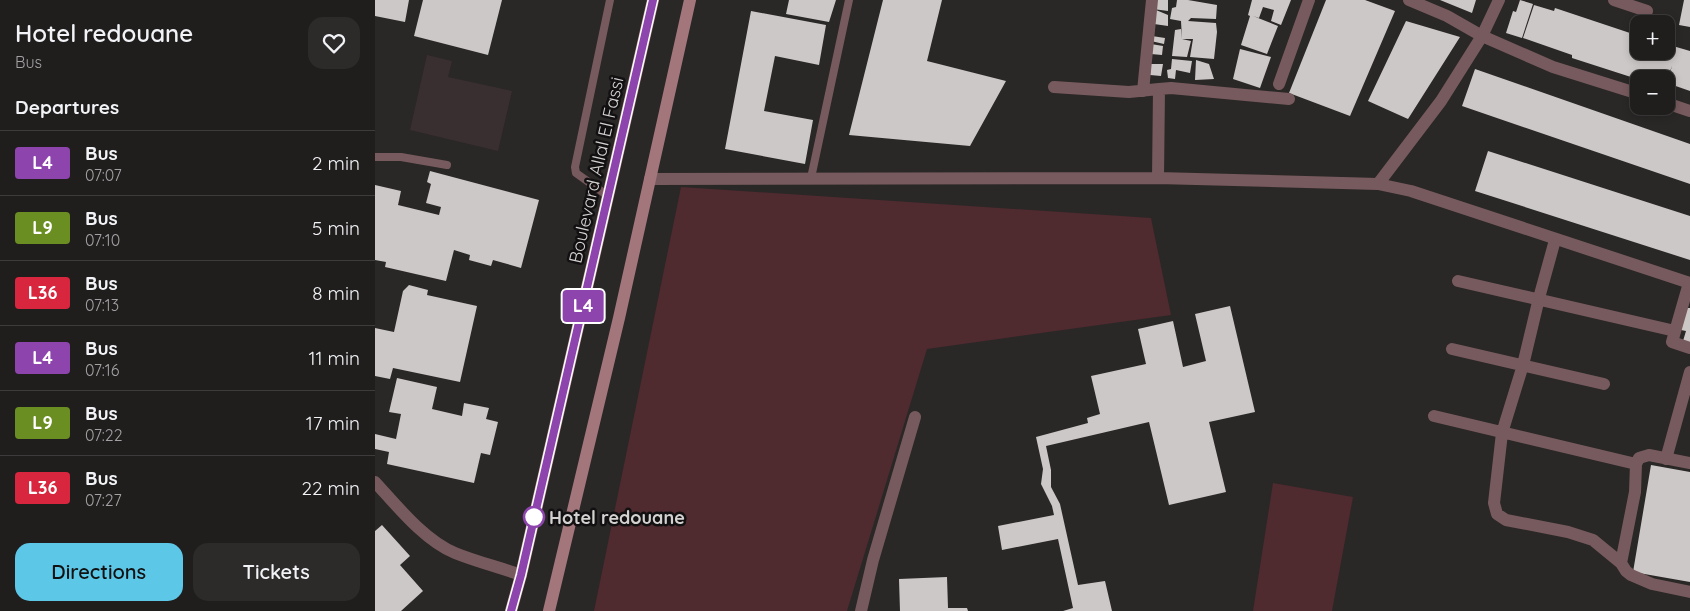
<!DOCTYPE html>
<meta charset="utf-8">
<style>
:root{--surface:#201d1d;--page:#2d2a2a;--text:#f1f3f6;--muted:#a2a2a4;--line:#3d3b3b;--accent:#5dc7e8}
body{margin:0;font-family:Quicksand,sans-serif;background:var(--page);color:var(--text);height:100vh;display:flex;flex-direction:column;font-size:19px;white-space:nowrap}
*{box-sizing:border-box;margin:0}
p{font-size:16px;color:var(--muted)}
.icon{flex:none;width:28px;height:28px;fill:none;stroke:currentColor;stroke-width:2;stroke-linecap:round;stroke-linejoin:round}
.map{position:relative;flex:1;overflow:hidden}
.drawer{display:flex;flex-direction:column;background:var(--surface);width:375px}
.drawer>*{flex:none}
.badge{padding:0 10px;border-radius:4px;font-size:18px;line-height:32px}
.fabs{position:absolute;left:1255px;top:15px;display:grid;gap:10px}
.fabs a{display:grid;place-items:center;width:45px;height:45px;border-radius:10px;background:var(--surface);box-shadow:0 2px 8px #0003,0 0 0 1px var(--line);font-size:25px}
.map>.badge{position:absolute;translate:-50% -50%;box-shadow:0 0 0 2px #fff}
h2{padding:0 15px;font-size:19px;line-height:45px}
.round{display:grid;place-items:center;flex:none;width:52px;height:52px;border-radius:15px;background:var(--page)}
.summary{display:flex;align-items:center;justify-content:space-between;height:85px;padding:0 15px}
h1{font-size:24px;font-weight:600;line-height:38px}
.primary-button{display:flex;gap:10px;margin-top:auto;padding:10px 15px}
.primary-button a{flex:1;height:58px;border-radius:15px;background:var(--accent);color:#111;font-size:20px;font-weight:600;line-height:58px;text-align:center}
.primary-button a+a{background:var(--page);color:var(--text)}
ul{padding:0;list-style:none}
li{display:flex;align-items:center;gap:15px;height:65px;padding:0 15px;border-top:1px solid var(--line)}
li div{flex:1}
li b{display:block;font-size:19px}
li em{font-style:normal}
li .badge{min-width:55px;font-weight:700;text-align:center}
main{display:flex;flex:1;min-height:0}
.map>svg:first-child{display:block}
</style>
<main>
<section class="drawer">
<div class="summary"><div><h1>Hotel redouane</h1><p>Bus</p></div><a class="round"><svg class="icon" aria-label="heart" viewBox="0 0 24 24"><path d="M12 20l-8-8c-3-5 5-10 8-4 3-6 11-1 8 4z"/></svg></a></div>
<h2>Departures</h2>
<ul>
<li><span class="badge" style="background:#8e44ad;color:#fff">L4</span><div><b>Bus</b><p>07:07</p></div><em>2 min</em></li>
<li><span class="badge" style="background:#6b8e23;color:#fff">L9</span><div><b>Bus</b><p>07:10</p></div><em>5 min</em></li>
<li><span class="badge" style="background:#d7263d;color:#fff">L36</span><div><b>Bus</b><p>07:13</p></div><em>8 min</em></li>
<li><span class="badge" style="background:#8e44ad;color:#fff">L4</span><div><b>Bus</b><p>07:16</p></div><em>11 min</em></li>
<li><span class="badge" style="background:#6b8e23;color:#fff">L9</span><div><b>Bus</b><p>07:22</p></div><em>17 min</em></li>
<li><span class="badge" style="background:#d7263d;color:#fff">L36</span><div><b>Bus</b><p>07:27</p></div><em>22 min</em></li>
</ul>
<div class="primary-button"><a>Directions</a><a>Tickets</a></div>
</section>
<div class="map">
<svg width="1315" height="611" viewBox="0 0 1315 611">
<rect width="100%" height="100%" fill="#2a2727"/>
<path fill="#392f30" d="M52,55L77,61L73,77L137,91L123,151L35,130Z"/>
<path fill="#4f2a2f" d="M306,187L776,218L796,315L552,349L472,611H219Z
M898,483L978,497L957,611H878Z"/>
<path fill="#cdc8c8" d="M0,0H34L30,22L0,16Z
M48,0H127L113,55L39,36Z
M414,0H461L454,22L411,14Z
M508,0H567L552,61L631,81L595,146L474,135Z
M779,0H793V11L778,9Z
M802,0H813L842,5L841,19L816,18L813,21L841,23L842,32L839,59L815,57L818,39H807L806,21L795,19L797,8L801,7Z
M877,0H916L906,25L896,21L899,10L888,7L884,18L878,16L903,26L892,54L866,45L875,16L873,15Z
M951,0H990L1020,11L975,116L914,93Z
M1065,0H1101L1097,13Z
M1145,0L1158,4L1147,38L1131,33L1138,11L1141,12Z
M1309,0H1315V27L1304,25Z
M1159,5L1179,11L1180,8L1264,36V51H1291V44L1315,51V91L1292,83L1297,66L1292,79H1264V83L1258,81L1259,78L1197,58V55L1148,38Z
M781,10L793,15V26L779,24Z
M376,11L451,25L444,65L400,56L389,111L438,120L430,164L350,149Z
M1031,21L1085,37L1033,119L993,101Z
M806,29L807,39L816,41L812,57L797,56L800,30Z
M777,36L790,38L789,44L776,41Z
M776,44L788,46L787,55L776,54Z
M865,49L896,57L885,88L858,79Z
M797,59L817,61L815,73L801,70L800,79L793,78L792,70L796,69Z
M821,60L834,64L839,79L820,80Z
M776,64H788L786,76L775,75Z
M1100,69L1315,144V184L1087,106Z
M1113,151L1315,216V260L1100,191Z
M55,171L164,200L146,268L118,260L116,266L94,260L95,255L79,250L71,281L10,267L11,262L0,260V185L26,191L23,205L64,215L66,207L51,203L56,184L52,182Z
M34,285L53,290L52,295L102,306L85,382L18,368L15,379L0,376V328L19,332L28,291Z
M855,306L880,412L834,422L851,492L794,505L774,422L671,446L676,470V487L685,504L703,585L730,581L737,611H688L698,608L683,539L627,550L623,526L679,515L677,506L666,484L668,469L661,437L713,423L712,418L725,414L716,376L771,364L763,329L798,321L808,367L831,361L820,314Z
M1312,308H1315V343L1308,341L1311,331L1306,330Z
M22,378L62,387L57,409L87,416L89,403L114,408L111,419L123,422L115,455L106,453L99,483L12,464L14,452L0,449V434L21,439L26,414L14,412Z
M1276,465L1315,472V582L1258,572Z
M7,525L35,556L25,565L48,591L26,611H0V531Z
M572,577L573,608H592L593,611H525L524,579Z"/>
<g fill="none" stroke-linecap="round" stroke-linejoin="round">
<path stroke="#775a5d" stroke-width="8" d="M0,157H26L72,165
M436,178L474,0
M233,196L201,173L200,167L235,0"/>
<path stroke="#775a5d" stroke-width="12" d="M1034,0L1072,16L1107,36L1178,67L1264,94
M1239,0L1272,11
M904,84L934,0
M679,87L754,92L784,89
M768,91L777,0
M1291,103L1315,111
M783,178L784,89L796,88L914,99
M275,179L783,178L1003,184L1036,191L1315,283
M1003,184L1066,101L1107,36L1124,0
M1180,240L1164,298L1148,365L1127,433L1119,503L1122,514L1131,520L1193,532L1218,540L1246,563L1251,571L1256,575L1277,584L1315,592
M1083,281L1300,331
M1314,283L1297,342L1315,348
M1077,349L1229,384
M1059,416L1261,464
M1291,459L1315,372
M0,482C22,506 50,541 80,553C102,562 124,567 146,575
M1246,563L1260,492L1261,464L1264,458L1274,455L1315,463
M486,611L498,560L540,417"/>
<path stroke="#a3767b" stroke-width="12" d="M136,611L146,575L278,0
M174,611L244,318L315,0"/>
</g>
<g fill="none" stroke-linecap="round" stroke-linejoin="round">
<g stroke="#fff" stroke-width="11">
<path id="line" d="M136,611L146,575L278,0"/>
</g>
<use href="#line" stroke="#8e44ad" stroke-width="8"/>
</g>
<circle fill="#fff" stroke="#8e44ad" stroke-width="2.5" cx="159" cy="517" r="10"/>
<g text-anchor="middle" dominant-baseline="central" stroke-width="5" stroke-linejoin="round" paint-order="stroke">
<g font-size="18" fill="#d4d1d1" stroke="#121011">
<text transform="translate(221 170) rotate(-77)">Boulevard Allal El Fassi</text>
</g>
<g font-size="18" font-weight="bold" fill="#d4d1d1" stroke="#121011" text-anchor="start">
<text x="174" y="517">Hotel redouane</text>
</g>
</g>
</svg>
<div class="fabs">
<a>+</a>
<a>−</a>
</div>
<b class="badge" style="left:208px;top:306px;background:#8e44ad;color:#fff">L4</b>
</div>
</main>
